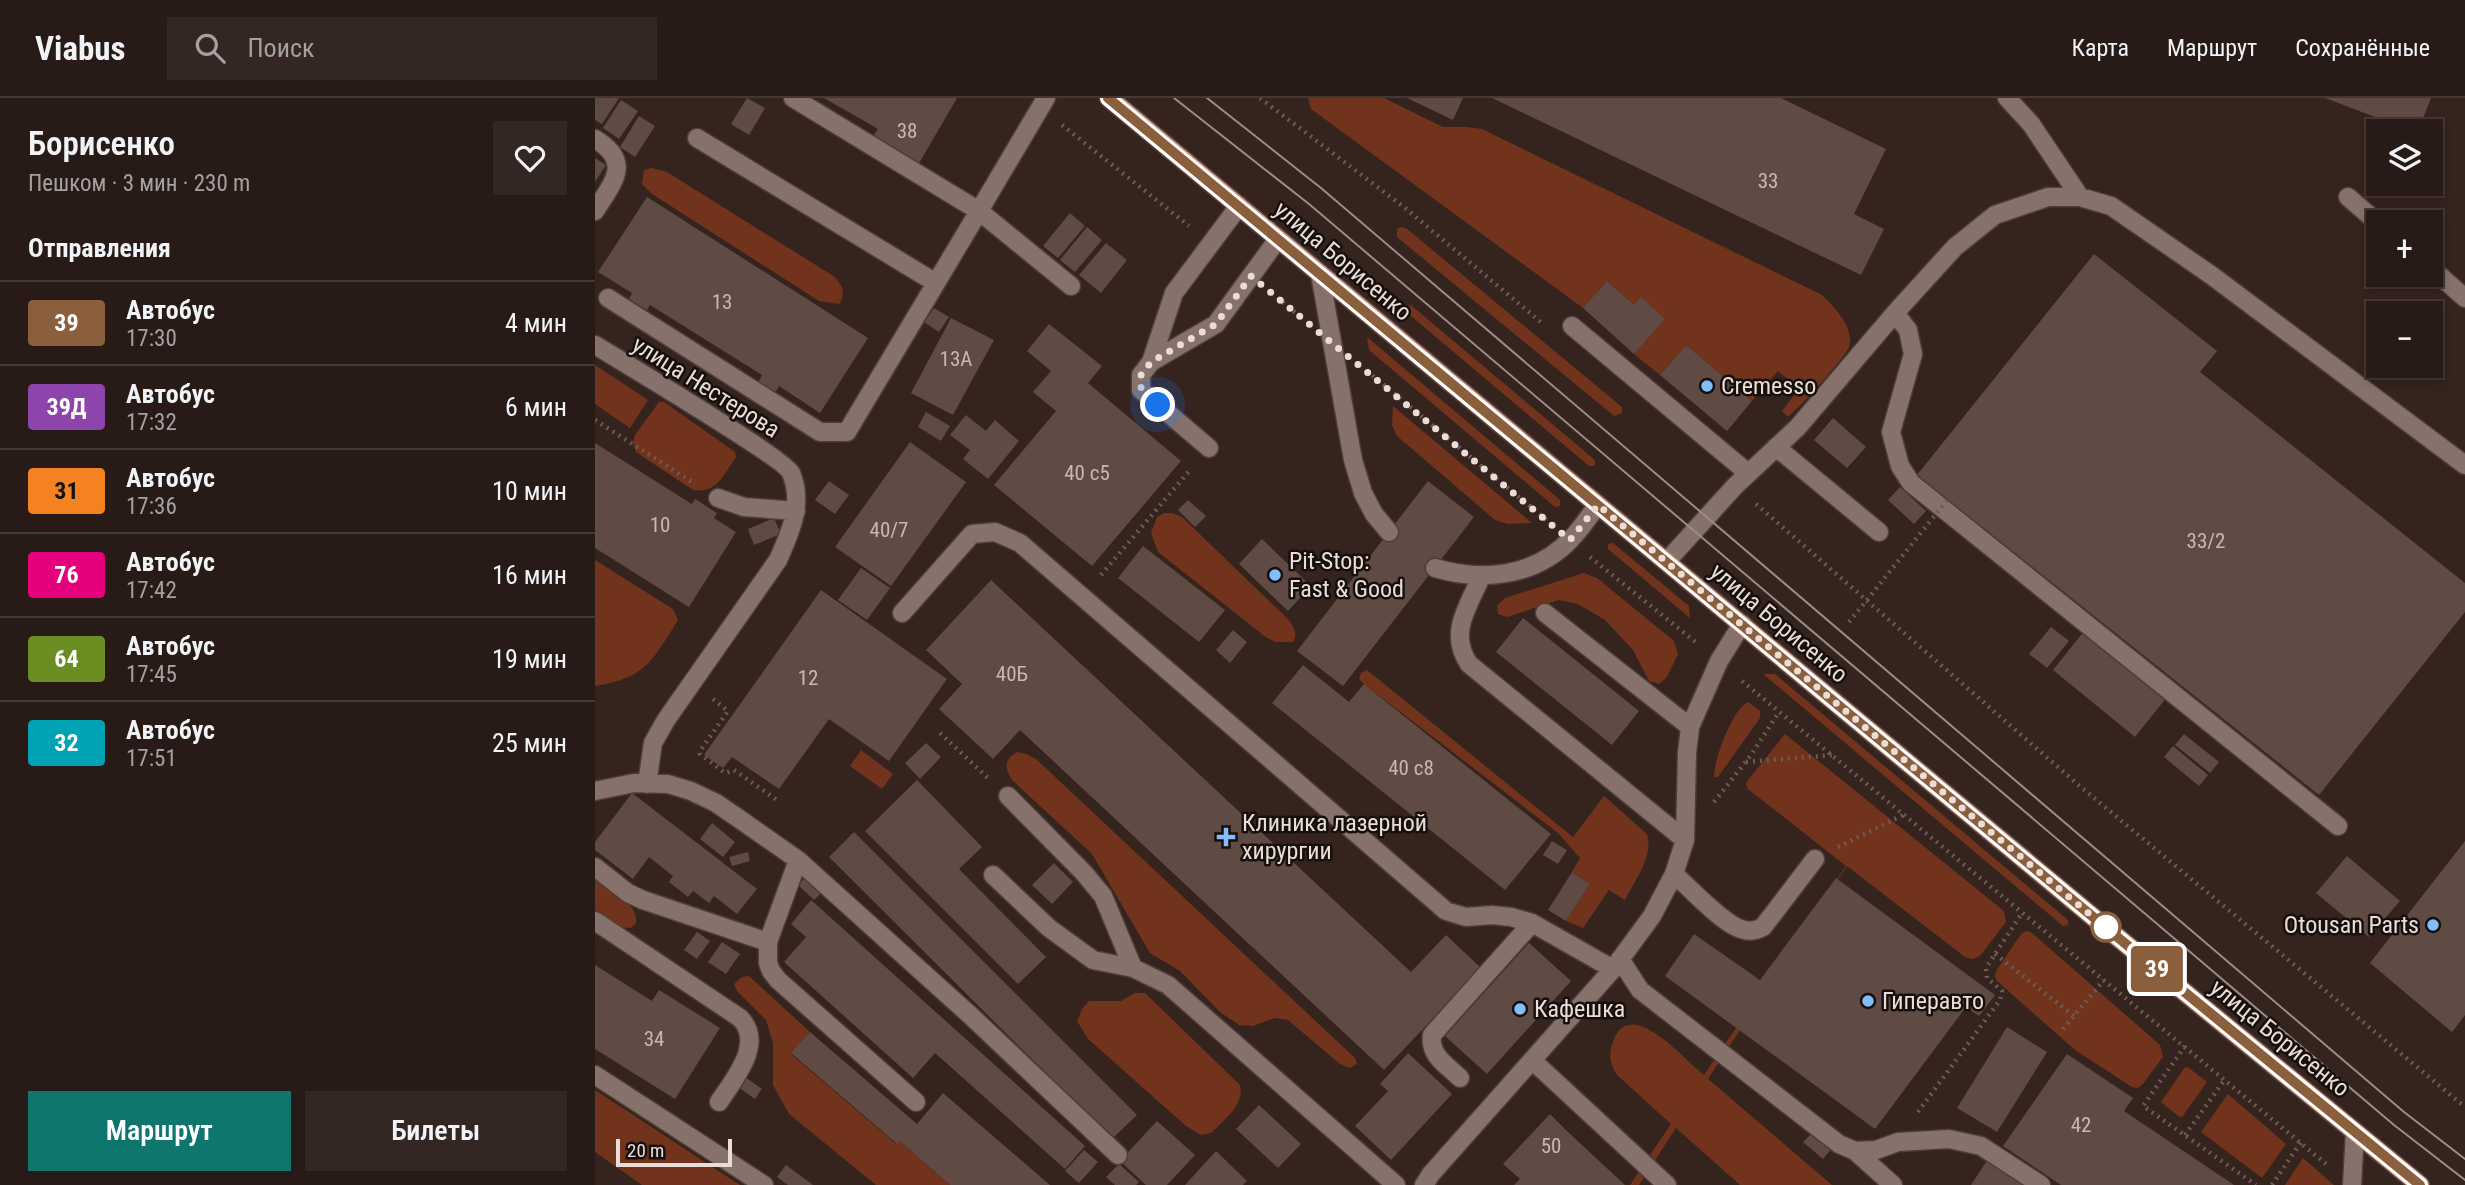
<!DOCTYPE html>
<html lang="ru">
<meta charset="utf-8">
<style>
:root{--surface:#281a16;--page:#342723;--text:#f1f3f6;--muted:#a5a1a1;--line:#443835;--accent:#0f766e}
body{margin:0;font-family:"Roboto Condensed",sans-serif;background:var(--page);color:var(--text);height:100vh;display:flex;flex-direction:column;font-size:26px;white-space:nowrap}
*{box-sizing:border-box;margin:0}
p{font-size:23px;color:var(--muted)}
.icon{flex:none;width:38px;height:38px;fill:none;stroke:currentColor;stroke-width:2;stroke-linecap:round;stroke-linejoin:round}
.map{position:relative;flex:1;overflow:hidden}
.sheet{display:flex;flex-direction:column;background:var(--surface);width:595px}
.sheet>*{flex:none}
.badge{padding:0 14px;border-radius:5px;font-size:24px;line-height:46px}
.buttons{position:absolute;left:1771px;top:21px;display:grid;gap:14px}
.buttons a{display:grid;place-items:center;width:77px;height:77px;border-radius:0px;background:var(--surface);box-shadow:0 4px 10px #0003,0 0 0 2px var(--line);font-size:35px}
.scale{position:absolute;left:21px;bottom:18px;width:116px;box-sizing:border-box;padding-left:7px;border:4px solid #eaddd9;border-top:0;font-size:19px;line-height:24px;white-space:nowrap;color:#eaddd9;-webkit-text-stroke:5px #170f0c;paint-order:stroke}
.you{position:absolute;width:35px;height:35px;margin:-18px;border:5px solid #fff;border-radius:50%;background:#1a73e8;box-shadow:0 0 0 10px #1a73e833}
.map>.badge{position:absolute;translate:-50% -50%;box-shadow:0 0 0 4px #fff}
h2{padding:0 28px;font-size:26px;line-height:63px}
.round{display:grid;place-items:center;flex:none;width:74px;height:74px;border-radius:0px;background:var(--page)}
.head{display:flex;align-items:center;justify-content:space-between;height:119px;padding:0 28px}
h1{font-size:33px;font-weight:600;line-height:52px}
.cta{display:flex;gap:14px;margin-top:auto;padding:14px 28px}
.cta a{flex:1;height:80px;border-radius:0px;background:var(--accent);color:#fff;font-size:28px;font-weight:600;line-height:80px;text-align:center}
.cta a+a{background:var(--page);color:var(--text)}
ul{padding:0;list-style:none}
li{display:flex;align-items:center;gap:21px;height:84px;padding:0 28px;border-top:2px solid var(--line)}
li div{flex:1}
li b{display:block;font-size:26px}
li em{font-style:normal}
li .badge{min-width:77px;font-weight:700;text-align:center}
header{display:flex;align-items:center;gap:42px;box-sizing:border-box;height:98px;padding:0 35px;background:var(--surface);border-bottom:2px solid var(--line)}
header strong{font-size:33px}
nav{display:flex;gap:38px;margin-inline-start:auto;font-size:24px}
.search{width:490px;height:63px;background:var(--page);display:flex;align-items:center;gap:18px;box-sizing:border-box;padding:0 24px;border-radius:0px;color:var(--muted);font-size:26px}
main{display:flex;flex:1;min-height:0}
.map>svg:first-child{display:block}
</style>
<header>
<strong>Viabus</strong>
<div class="search"><svg class="icon" aria-label="search" viewBox="0 0 24 24"><circle cx="10" cy="10" r="6"/><path d="M15 15l6 6"/></svg>Поиск</div>
<nav><a>Карта</a><a>Маршрут</a><a>Сохранённые</a></nav>
</header>
<main>
<section class="sheet">
<div class="head"><div><h1>Борисенко</h1><p>Пешком · 3 мин · 230 m</p></div><a class="round"><svg class="icon" aria-label="heart" viewBox="0 0 24 24"><path d="M12 20l-8-8c-3-5 5-10 8-4 3-6 11-1 8 4z"/></svg></a></div>
<h2>Отправления</h2>
<ul>
<li><span class="badge" style="background:#8b5e3c;color:#fff">39</span><div><b>Автобус</b><p>17:30</p></div><em>4 мин</em></li>
<li><span class="badge" style="background:#8e44ad;color:#fff">39Д</span><div><b>Автобус</b><p>17:32</p></div><em>6 мин</em></li>
<li><span class="badge" style="background:#f58220;color:#111">31</span><div><b>Автобус</b><p>17:36</p></div><em>10 мин</em></li>
<li><span class="badge" style="background:#e6007e;color:#fff">76</span><div><b>Автобус</b><p>17:42</p></div><em>16 мин</em></li>
<li><span class="badge" style="background:#6b8e23;color:#fff">64</span><div><b>Автобус</b><p>17:45</p></div><em>19 мин</em></li>
<li><span class="badge" style="background:#00a3b4;color:#fff">32</span><div><b>Автобус</b><p>17:51</p></div><em>25 мин</em></li>
</ul>
<div class="cta"><a>Маршрут</a><a>Билеты</a></div>
</section>
<div class="map">
<svg width="1870" height="1087" viewBox="0 0 1870 1087">
<rect width="100%" height="100%" fill="#35231d"/>
<path fill="#72331d" d="M713,0H789L848,29H872L887,31L1227,197C1239,209 1260,229 1254,249C1250,260 1204,310 1193,319L1187,313L1204,291L1183,273L1157,303L1091,247L1065,277L1039,256L1070,221L1046,200L1039,207L1012,183L988,210L716,11Z
M56,70L72,74L240,179C248,189 251,195 244,206L224,203L57,96L47,86L49,72Z
M805,129L811,130L1027,309V315L1019,318L802,139V131Z
M811,207L817,208L1000,362V368H994L810,213L809,210Z
M772,239L965,402V408L960,409L774,252Z
M0,267L53,302L35,330L0,306Z
M64,304H69L140,354L141,359C129,376 122,396 98,392L41,354L38,345L40,337Z
M798,308L937,425L913,426L900,422L802,338L797,327Z
M569,415H577L587,419L694,522C699,530 703,536 698,544H681L672,540L563,454L556,435L562,419Z
M1018,445L1094,508L1095,520L1013,451V446Z
M0,462L78,511L83,522C57,563 51,580 0,588Z
M989,475L1002,480L1079,543L1083,556L1072,579L1064,586L1054,583L1038,552L1010,522L983,506L964,502L912,519L903,516L902,508L910,500Z
M772,572L978,739L1009,698L1052,736C1059,758 1040,782 1030,802L1014,792L988,830L971,823L995,786L977,774L985,760L963,735L769,586L764,581L766,575Z
M1168,576H1180L1473,822V827L1468,828Z
M1153,604L1165,613V620L1123,679H1119C1119,661 1137,612 1153,604Z
M1190,636L1409,813L1411,824L1385,858L1378,861L1370,859L1252,768L1113,981L1237,1087H1145L1081,1030L1044,1087H1035L1076,1026L1022,977C1014,965 1013,955 1019,941C1037,898 1090,963 1109,977L1251,768L1153,691L1151,686L1153,682Z
M266,652L298,676L287,691L255,668Z
M422,654L431,656L441,661L760,960L762,966L755,970L745,966L693,922L680,920L658,928L644,927L625,914L585,873L555,855L497,756L417,682C410,670 408,662 422,654Z
M0,781C14,792 44,805 41,825L36,830L24,829L0,812Z
M1431,833L1436,834L1565,947L1568,959L1547,987L1542,990L1537,989L1480,952L1402,883L1400,879L1401,873L1426,836Z
M154,878L215,934L196,956L301,1046L305,1043L355,1087H281L194,1016L178,987V945L171,922L142,893L139,886L147,879Z
M540,895H550L645,987C650,1007 629,1022 616,1035L606,1037L591,1028L493,941L482,923L487,911L494,903H526Z
M1590,969L1594,970L1612,984L1587,1019L1583,1018L1566,1004Z
M0,992L145,1087H47L0,1054Z
M1633,996L1691,1046L1667,1080L1606,1034Z
M1708,1060L1739,1087H1690Z"/>
<path fill="#5f4b44" d="M0,0H24L7,26L0,22Z
M152,0L170,10L154,37L136,26Z
M229,0H362L323,67L277,40L283,31Z
M812,0H868L858,22Z
M897,0H1186L1291,51L1259,116L1289,131L1266,177Z
M1730,0H1836L1823,33H1817Z
M26,2L43,13L24,41L8,30Z
M44,18L60,28L40,59L25,49Z
M0,60L11,67L0,84Z
M52,99L273,240L225,315L184,288L180,295L163,285L167,277L55,207L52,212L43,207L34,201L37,195L3,174Z
M475,115L490,128L463,160L448,148Z
M492,129L507,142L480,174L465,162Z
M511,145L532,162L506,195L484,177Z
M1499,156L1622,253L1605,274L1870,485V514L1724,697L1322,377Z
M1012,183L1039,207L1046,199L1070,221L1039,256L988,210Z
M339,210L354,219L344,234L329,224Z
M356,220L399,242L358,317L316,295Z
M454,226L507,268L493,285L586,363L497,468L399,387L461,313L438,294L456,273L432,253Z
M1091,247L1157,303L1132,333L1065,277Z
M331,314L355,328L346,343L323,329Z
M371,317L391,333L400,322L424,343L393,381L368,361L375,352L355,337Z
M1238,320L1271,349L1252,370L1219,342Z
M315,344L371,384L296,488L240,449Z
M0,345L97,406L100,401L122,415L119,420L141,434L94,509L0,450Z
M234,383L254,397L240,416L220,402Z
M833,383L879,419L748,588L702,553Z
M1305,389L1331,413L1319,426L1293,402Z
M593,402L611,418L600,429L583,412Z
M179,420L186,436L159,447L153,431Z
M667,441L716,488L693,513L644,466Z
M548,448L630,512L604,544L523,480Z
M266,470L295,490L272,522L243,502Z
M396,482L816,874L851,837L886,870L789,972L425,632L398,661L344,611L367,586L331,552Z
M226,492L352,581L294,663L234,621L184,691L137,659L128,670L109,657Z
M928,520L1044,613L1017,647L901,554Z
M1456,529L1474,543L1452,570L1434,556Z
M638,532L652,544L635,565L621,552Z
M1490,532L1572,599L1540,639L1458,572Z
M708,567L754,604L769,586L956,736L910,792L677,605Z
M1589,636L1624,664L1615,675L1580,647Z
M331,645L346,659L325,681L310,665Z
M1578,648L1613,677L1604,688L1569,659Z
M322,682L387,749L364,771L451,859L423,886L270,733Z
M37,695L162,791L142,816L119,798L114,805L98,793L93,799L74,784L78,778L54,759L38,781L0,752V744Z
M117,725L140,744L128,759L105,741Z
M259,734L542,1017L517,1041L234,759Z
M957,743L972,752L963,766L948,757Z
M1870,743V917L1857,934L1775,865Z
M153,754L155,763L137,768L134,759Z
M1752,758L1805,803L1774,839L1721,795Z
M459,765L478,784L457,806L437,787Z
M977,774L995,786L971,823L953,812Z
M211,779L227,794L219,802L203,787Z
M1241,780L1400,897L1384,918L1371,909L1280,1031L1070,878L1099,836L1165,882Z
M216,802L490,1048L470,1071L340,955L318,980L189,864L211,839L196,826Z
M102,834L115,843L102,861L89,852Z
M127,844L145,856L131,876L113,864Z
M934,845L976,883L892,976L850,938Z
M0,867L57,903L64,892L125,930L80,1001L0,951Z
M1412,929L1452,954L1402,1034L1362,1010Z
M215,934L322,1026L348,995L455,1087H355L305,1043L302,1046L196,955Z
M813,955L857,996L796,1062L760,1028L793,993L785,986Z
M1472,956L1538,1000L1529,1013L1639,1087H1466L1408,1048Z
M150,979L167,991L160,1001L143,989Z
M664,1007L706,1046L683,1070L641,1031Z
M955,1016L973,1034L1030,1087H919L925,1081L908,1066Z
M562,1023L600,1057L572,1087H551L525,1063Z
M1218,1034L1237,1050L1228,1061L1208,1044Z
M489,1052L503,1064L484,1085L470,1073Z
M621,1053L652,1083L648,1087H590Z
M1393,1061L1434,1087H1376Z
M524,1066L544,1084L541,1087H520L511,1079Z
M191,1067L218,1087H193L182,1079Z"/>
<g fill="none" stroke-linecap="round" stroke-linejoin="round">
<g stroke="#4d3e39" stroke-width="21">
<path id="lane" d="M451,0L384,113L476,188
M1412,0L1436,26L1485,99
M102,40L341,185L384,113L198,0
M0,41C38,64 18,84 0,113
M1753,99L1783,125
M1836,170L1870,200
M725,176L758,362L768,395L779,416L794,434
M13,200L225,334H252L341,185
M1300,215L1313,232L1318,256L1296,334L1305,368L1316,385L1743,728
M977,228L1153,375
M0,247C26,263 190,361 196,375C209,405 195,435 183,462L71,622L58,645L52,686
M556,264L621,226L683,141
M1181,349L1284,434
M614,350L546,292V277L556,264L579,195L644,108
M123,400L149,409L201,413
M1072,463L1140,388L1203,329L1300,215L1360,149L1400,117L1453,99H1485L1516,108L1616,177L1870,367
M840,470C887,484 940,479 976,441C986,431 994,418 1003,407
M886,479C873,509 853,535 874,566L1090,742
M307,515L377,436L400,434L425,445L851,813L871,819L897,817L916,819L937,825L1018,871
M950,515L1095,629
M0,693L39,685L73,686L96,693L121,705L143,720L203,762L376,918L523,1057
M413,698L489,775L508,798L538,870L573,887L801,1087
M203,762L173,844V865L176,873L183,882L321,1004
M0,769L33,795L48,802L173,844
M1079,776C1095,790 1128,826 1146,831C1154,834 1161,833 1168,829L1220,761
M398,777L454,830L498,862L538,870
M0,823L145,920C170,945 139,981 124,1004
M1025,861L1045,892L1244,1046L1260,1053L1281,1052L1303,1044L1354,1041L1386,1048L1446,1087
M938,963L1072,1087
M0,977L169,1087
M865,980C852,967 834,958 837,937L937,825
M1260,1053L1298,1087
M829,1087L836,1076L1018,871L1057,818L1079,776L1090,742L1092,655L1095,629L1124,563L1147,526
M1757,1087L1760,1034"/>
</g>
<g stroke="#4d3e39" stroke-width="21">
<path id="primary" d="M514,0L1515,833L1825,1087"/>
</g>
<path stroke="#6c5b56" stroke-width="4.5" stroke-dasharray="2 5" stroke-linecap="butt" d="M665,0L810,110L948,226
M467,27L594,128
M677,195L703,217
M772,273L954,424
M0,322L100,386
M1161,406L1487,690L1870,1009
M995,459L1103,546
M506,477L595,372
M1254,524L1272,502
M1147,583L1731,1066
M118,601L133,613L105,653V656L130,675L139,672L182,702
M345,635L394,681
M1151,664L1238,657
M1119,704L1156,657L1184,614
M1243,749L1310,716
M1400,856L1479,918
M1468,931L1509,882
M1590,948L1548,1008L1661,1087
M1323,1014L1405,902L1407,893L1392,880L1391,870L1427,815
M1590,1037L1630,981
M1677,1087L1706,1044"/>
<use href="#lane" stroke="#87726b" stroke-width="18"/>
<use href="#primary" stroke="#cb8f7b" stroke-width="18"/>
<path stroke="#9b8c87" stroke-width="2" d="M579,0L714,106L1799,1027L1870,1082
M612,0L726,90L1809,1014L1870,1061"/>
<path stroke="#6c5b56" stroke-width="4.5" stroke-dasharray="2 5" stroke-linecap="butt" d="M1272,502L1353,401"/>
</g>
<g fill="none" stroke-linecap="round" stroke-linejoin="round">
<g stroke="#fff" stroke-width="16">
<path id="line" d="M513,0L1515,833L1825,1087"/>
</g>
<use href="#line" stroke="#8b5e3c" stroke-width="10"/>
<path stroke="#eaddd9" stroke-width="7" stroke-dasharray="0 12.6" d="M563,307L546,292V277L556,264L621,226L656,178L975,442L1003,407L1515,833L1511,829"/>
</g>
<g fill="#80bdfa" stroke="#170f0c" stroke-width="2.5">
<circle cx="1112" cy="288" r="7"/>
<circle cx="680" cy="477" r="7"/>
<path d="M627.5 728.5h7v7h7v7h-7v7h-7v-7h-7v-7h7z"/>
<circle cx="1838" cy="827" r="7"/>
<circle cx="1273" cy="903" r="7"/>
<circle cx="925" cy="911" r="7"/>
</g>
<circle fill="#fff" stroke="#8b5e3c" stroke-width="3.5" cx="1511" cy="829" r="14"/>
<g text-anchor="middle" dominant-baseline="central" stroke-width="5" stroke-linejoin="round" paint-order="stroke">
<g font-size="21" fill="#c7b8b4">
<text x="312" y="33">38</text>
<text x="1173" y="83">33</text>
<text x="127" y="204">13</text>
<text x="361" y="261">13А</text>
<text x="492" y="375">40 с5</text>
<text x="65" y="427">10</text>
<text x="294" y="432">40/7</text>
<text x="1611" y="443">33/2</text>
<text x="417" y="576">40Б</text>
<text x="213" y="580">12</text>
<text x="816" y="670">40 с8</text>
<text x="59" y="941">34</text>
<text x="1486" y="1027">42</text>
<text x="956" y="1048">50</text>
</g>
<g font-size="24" fill="#eaddd9" stroke="#170f0c">
<text transform="translate(748 163) rotate(40)">улица Борисенко</text>
<text transform="translate(111 289) rotate(32)">улица Нестерова</text>
<text transform="translate(1184 525) rotate(40)">улица Борисенко</text>
<text transform="translate(1685 940) rotate(39)">улица Борисенко</text>
</g>
<g font-size="24" fill="#eaddd9" stroke="#170f0c" text-anchor="start">
<text x="1126" y="288">Cremesso</text>
<text x="694" y="463">Pit-Stop:<tspan x="694" dy="28">Fast &amp; Good</tspan></text>
<text x="647" y="725">Клиника лазерной<tspan x="647" dy="28">хирургии</tspan></text>
<text x="1824" y="827" text-anchor="end">Otousan Parts</text>
<text x="1287" y="903">Гиперавто</text>
<text x="939" y="911">Кафешка</text>
</g>
</g>
</svg>
<div class="buttons">
<a><svg class="icon" aria-label="layers" viewBox="0 0 24 24"><path d="M12 4l9 5-9 5-9-5zM3 14l9 5 9-5"/></svg></a>
<a>+</a>
<a>−</a>
</div>
<div class="scale">20 m</div>
<div class="you" style="left:563px;top:307px"></div>
<b class="badge" style="left:1562px;top:871px;background:#8b5e3c;color:#fff">39</b>
</div>
</main>
